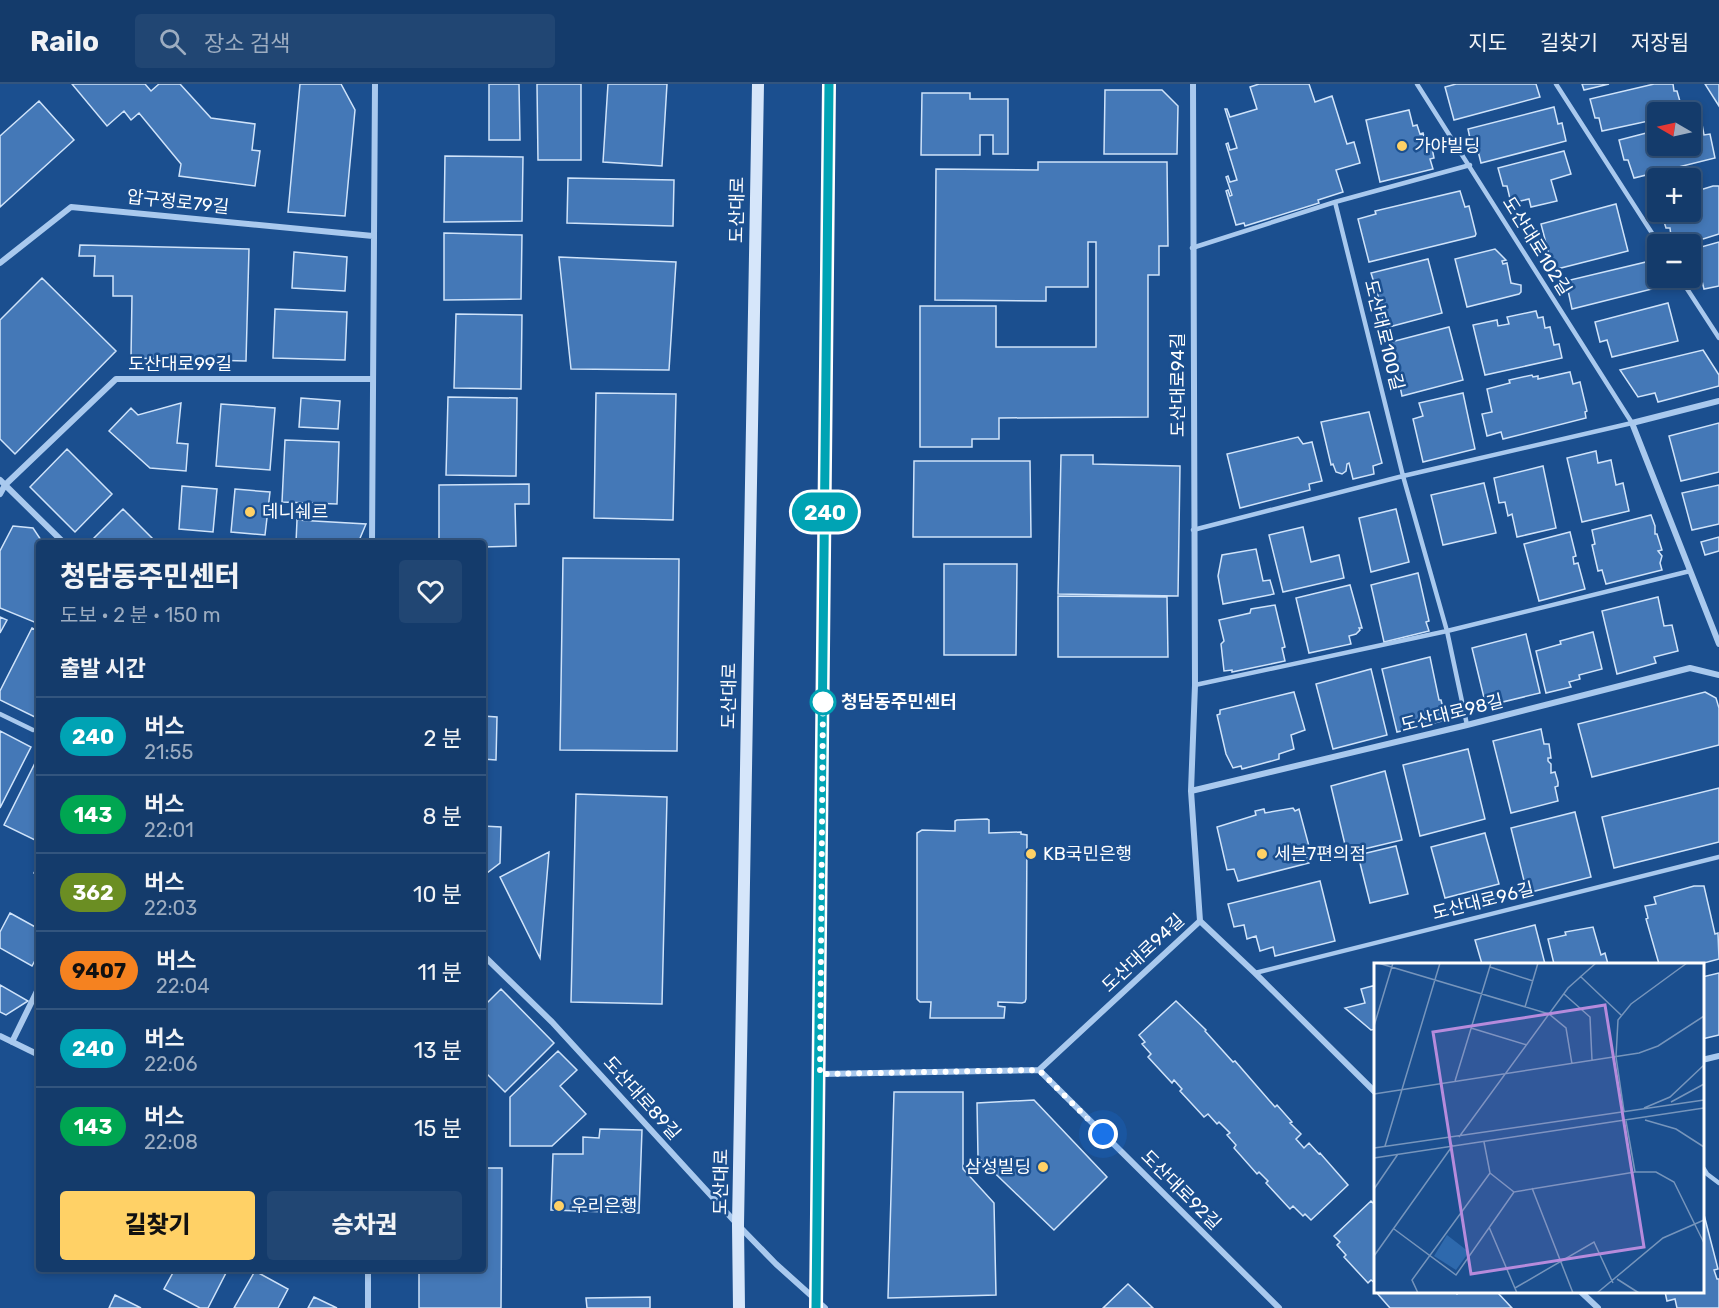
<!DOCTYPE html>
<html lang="ko">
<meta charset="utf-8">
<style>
:root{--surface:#143b6b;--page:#214673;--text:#f1f3f6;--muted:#9dadc1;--line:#33557e;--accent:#ffd166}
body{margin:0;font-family:Rubik,"Noto Sans KR",sans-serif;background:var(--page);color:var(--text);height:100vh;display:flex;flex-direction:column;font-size:22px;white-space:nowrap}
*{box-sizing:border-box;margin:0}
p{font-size:20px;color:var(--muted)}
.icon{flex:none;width:33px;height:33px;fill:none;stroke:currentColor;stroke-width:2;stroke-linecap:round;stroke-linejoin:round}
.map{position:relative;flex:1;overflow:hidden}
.panel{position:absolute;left:36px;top:456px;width:450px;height:732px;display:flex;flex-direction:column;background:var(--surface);border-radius:6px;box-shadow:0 3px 9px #0003,0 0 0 2px var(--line)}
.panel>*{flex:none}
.badge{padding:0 12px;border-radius:20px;font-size:21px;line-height:39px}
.needle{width:39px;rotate:279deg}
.buttons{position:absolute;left:1647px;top:18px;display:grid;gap:12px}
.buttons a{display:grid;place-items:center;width:54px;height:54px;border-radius:6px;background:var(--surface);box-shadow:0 3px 9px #0003,0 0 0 2px var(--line);font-size:30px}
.you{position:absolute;width:30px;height:30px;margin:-15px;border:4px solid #fff;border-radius:50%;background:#1a73e8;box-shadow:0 0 0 9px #1a73e833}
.map>.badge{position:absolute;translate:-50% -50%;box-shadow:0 0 0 3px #fff}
h2{padding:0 24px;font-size:22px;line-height:54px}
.round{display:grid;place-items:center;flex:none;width:63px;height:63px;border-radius:6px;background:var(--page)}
.head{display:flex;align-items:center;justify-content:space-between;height:102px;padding:0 24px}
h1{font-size:28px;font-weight:800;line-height:45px}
.action{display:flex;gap:12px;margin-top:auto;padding:12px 24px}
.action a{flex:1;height:69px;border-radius:6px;background:var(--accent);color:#111;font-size:24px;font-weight:800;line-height:69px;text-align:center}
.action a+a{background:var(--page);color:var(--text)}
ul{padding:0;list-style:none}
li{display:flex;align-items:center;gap:18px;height:78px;padding:0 24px;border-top:2px solid var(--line)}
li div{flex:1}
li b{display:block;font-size:22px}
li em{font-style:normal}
li .badge{min-width:66px;font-weight:700;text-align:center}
header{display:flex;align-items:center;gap:36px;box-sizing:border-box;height:84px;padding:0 30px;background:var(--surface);border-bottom:2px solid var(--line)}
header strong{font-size:28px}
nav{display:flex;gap:33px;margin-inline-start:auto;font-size:21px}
.search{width:420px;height:54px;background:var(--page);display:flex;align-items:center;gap:15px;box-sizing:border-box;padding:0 21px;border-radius:6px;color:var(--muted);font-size:22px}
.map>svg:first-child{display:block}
</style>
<header>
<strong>Railo</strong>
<div class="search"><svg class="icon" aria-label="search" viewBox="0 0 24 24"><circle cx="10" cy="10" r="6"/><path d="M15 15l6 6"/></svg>장소 검색</div>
<nav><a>지도</a><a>길찾기</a><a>저장됨</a></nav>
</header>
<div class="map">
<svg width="1719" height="1224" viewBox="0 0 1719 1224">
<rect width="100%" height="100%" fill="#1b4f8f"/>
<path fill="#4478b7" stroke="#cfe3fa" stroke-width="1.5" d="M72,0H145L151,7L159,0H180L211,34L255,40L252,66L260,67L255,102L179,92L181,80L139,29L131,36L124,27L107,42Z
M300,0H341L355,26L345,132L288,128Z
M489,0H519L520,56H489Z
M537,0H581V76H538Z
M608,0H667L662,82L603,78Z
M1259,0H1309L1315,18L1332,12L1347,60L1354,58L1360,79L1336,86L1343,108L1318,116L1319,119L1245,142L1244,139L1236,141L1226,107L1228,106L1230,112L1232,111L1226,93L1228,92L1230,98L1237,96L1226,60L1228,59L1230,66L1237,64L1225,25H1227L1230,33L1257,25L1250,3Z
M1456,0H1536L1540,13L1454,36L1445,3Z
M1582,0H1609L1584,6Z
M1654,0H1673L1674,7H1677L1683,28H1658V35L1602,47L1599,34H1595L1590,15Z
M1705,0H1719V22Z
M1105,6H1162L1178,22L1177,70H1104Z
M922,9H970V15H1008V70H993V51H980V71H921Z
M39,17L74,56L0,123V52Z
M1554,23L1558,40L1562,39L1566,57L1481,79L1477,63L1472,64L1468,45Z
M1409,26L1413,42L1417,41L1420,50L1423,49L1426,60L1431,59L1434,74L1430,75L1433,85L1380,98L1366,36Z
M1701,35L1704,51L1710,50L1715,74L1634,94L1628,76H1624L1619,56L1658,46V62H1690V38Z
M1564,67L1571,90L1551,96L1557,117L1531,123L1529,115L1511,119L1507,102H1503L1498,84Z
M445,72L523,73L522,137L444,138Z
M1038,78H1167L1168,162H1159V191H1148V333L999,334V355H972V363H920V222H996V263H1096V158H1088V203H1046V217L935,216L936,85L1038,86Z
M568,94L674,96L673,142L567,139Z
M1713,102H1719V150L1687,160H1676L1671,152L1670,144H1666L1661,128H1690V109Z
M1460,107L1465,123L1469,122L1476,150L1475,152L1369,178L1358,135L1376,130L1375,127Z
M1616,120L1628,167L1553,186L1541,140Z
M444,149L522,151L521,215L444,216Z
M1719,158V202L1704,205L1694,165Z
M80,161L249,165L246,277L131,274L132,212H113V192H94L95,172H79Z
M1495,165L1506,176L1502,177L1503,180L1507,179L1511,199L1521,201V208L1519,210L1467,223L1455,175Z
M294,168L347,173L345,207L292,204Z
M559,173L676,178L669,286L571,285Z
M1428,175L1442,229L1385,244L1382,231H1384L1371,189Z
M1646,178L1652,205L1572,225L1566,197Z
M42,194L116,267L15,370L0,355V236Z
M1668,219L1678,257L1612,273L1607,256L1600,258L1595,238Z
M275,225L347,228L345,276L273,274Z
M1536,227L1538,234L1543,233L1545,244L1550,243L1554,261L1559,260L1562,274L1485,291L1473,241L1497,236L1498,242L1509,240L1507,233Z
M456,230L522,231L521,305L454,304Z
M1449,243L1463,296L1402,312L1391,258Z
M1703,266L1719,291V302L1658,318L1655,309L1638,313L1620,286Z
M1570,288L1573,300L1580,298L1587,327L1585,328L1586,334L1503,355L1501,348L1487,352L1482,330L1492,328L1487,305L1510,299L1509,296L1532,291L1533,293L1538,292V295Z
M596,309L676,310L673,436L594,434Z
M1463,309L1475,365L1423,378L1413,335L1423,332L1419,319Z
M448,313L517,314L516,392L446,391Z
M301,314L340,317L338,345L299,343Z
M181,319L177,359L188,360L186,387L150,384L109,347L131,324L138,331Z
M221,320L275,324L270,386L216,382Z
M1369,328L1382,379L1373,382L1374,390L1353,395L1349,379L1347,380L1346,387L1342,390L1336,388L1333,380L1331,381L1321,338Z
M1719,339V388L1681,397L1669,352Z
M1298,353L1303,360L1312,358L1322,397L1309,400L1310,406L1240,424L1227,370Z
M285,356L339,358L337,420L282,418Z
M67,365L112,410L75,448L30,403Z
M1596,367L1598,379L1611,376L1616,401L1623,399L1629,427L1582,438L1567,374Z
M1061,371H1093V380L1180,382L1178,512L1058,510Z
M914,377H1030L1031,453H913Z
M1543,382L1556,444L1517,453L1512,430L1508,432L1505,418L1499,419L1494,394Z
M1484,399L1496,449L1443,461L1431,411Z
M529,400V420H515L516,462L483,463V459H439V401Z
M1719,401V440L1692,446L1682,409Z
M182,402L217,405L213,448L179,445Z
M235,405L270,408L265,451L231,448Z
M123,425L157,459H89Z
M1396,425L1409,478L1371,488L1359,434Z
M1651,431L1655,442V450H1657L1662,466L1658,467L1662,472L1660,479L1662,486L1606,500L1602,486L1598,487L1592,461L1595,460L1592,446Z
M297,436L366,440L358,459H296Z
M13,442L33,444L43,459H39V540L0,524V467Z
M1303,443L1311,478L1339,471L1344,494L1283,508L1269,451Z
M1570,448L1576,472L1573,473L1574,480L1578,479L1585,505L1539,517L1524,460Z
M1719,453V467L1705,471L1701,458Z
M1256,465L1263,497L1270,496L1274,510L1223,520L1218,492L1222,471Z
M563,474L679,475L677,667L560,666Z
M944,480H1017L1016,571H944Z
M1418,489L1429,537L1426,538L1429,547L1384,558L1371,501Z
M1350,501L1362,544H1359L1360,546L1356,550L1349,552L1351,560L1309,569L1296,514Z
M1058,512L1167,513L1168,573H1058Z
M1658,513L1664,542L1672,541L1678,567L1654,573L1656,579L1617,590L1602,527Z
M1275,521L1285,563L1282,564L1285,577L1232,588V586L1224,587L1221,560L1224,557L1219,536L1250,529L1251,525Z
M0,533L7,536L0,549Z
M32,544L39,548V635L0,616V607Z
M1593,548L1602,585L1579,591L1580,595L1569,598L1571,603L1546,609L1536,567L1561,560L1560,557Z
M1526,550L1540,609L1486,622L1472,564Z
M1430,573L1439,616H1441L1446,636L1397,648L1382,585Z
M1371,585L1387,651L1333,665L1316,600Z
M1294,608L1305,646L1291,651L1294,665L1279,670V675L1242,685L1241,682L1233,684L1226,670L1217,631L1220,630V626Z
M1705,608L1716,614L1719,624V661L1592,693L1578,640Z
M483,632L497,633L496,676L483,675Z
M1541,645L1544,660H1549L1551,674H1548V677L1551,680V689L1555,688L1558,698V702L1555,703L1558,717L1511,729L1493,657Z
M0,647L31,663L0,724Z
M1468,665L1485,735L1420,752L1403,681Z
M39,671V752L37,757L4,741Z
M1385,687L1402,756L1347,769L1331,702Z
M1719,704V758L1614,784L1602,733Z
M576,710L667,713L662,920L571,918Z
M1293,724L1295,727L1299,725L1310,766L1305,767L1309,779L1238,797L1234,785L1227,786L1217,743L1256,731L1255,727L1264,725L1265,729Z
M1575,728L1591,793L1527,809L1511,744Z
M987,735L989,736V749L1021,748V750L1027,751L1026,915L1025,918L1022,919L998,918V922L1005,923L1004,934H930L931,918H920L917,915V749L922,746L955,747V737L957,736Z
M483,742L501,743L500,779L483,792Z
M1485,749L1499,800L1445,814L1431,763Z
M1396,762L1408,810L1370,819L1358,771Z
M549,768L540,874L500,793Z
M39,780V792L34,789Z
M1320,797L1335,857L1275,872L1273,863L1260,867L1256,852L1247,855L1244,841L1234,843L1228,820Z
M1694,802H1704L1715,850L1718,849L1719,875L1700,880H1659L1646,835L1648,834L1645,822L1656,820L1654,813Z
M10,829L39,845V869L32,882L0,864V848Z
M1535,841L1545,880H1482L1475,856Z
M1593,843L1601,871L1605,869L1608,880H1554L1548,855L1566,851L1565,848Z
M1719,889V951L1702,955V893Z
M0,901L28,917L6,931L0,928Z
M1376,901V945L1371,946L1345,924L1365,919L1361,905Z
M501,905L554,959L505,1008L483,986V923Z
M1176,917L1206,946L1205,947L1233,978L1235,977L1275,1023L1277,1021L1292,1038L1290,1039L1301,1050L1296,1055L1304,1064L1309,1059L1319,1070L1320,1069L1348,1101L1311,1136L1305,1130L1303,1132L1293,1122L1290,1125L1266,1099L1268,1097L1259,1088L1257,1090L1234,1064L1236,1061L1227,1051L1230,1049L1219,1038L1217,1040L1208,1030L1204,1033L1180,1007L1182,1005L1174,996L1172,999L1148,973L1151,970L1142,960L1145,958L1139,951Z
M558,967L577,986L560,1002L586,1030L552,1062H510V1013Z
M894,1008H963V1085L994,1119L996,1211L888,1214Z
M1034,1016L1107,1093L1054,1146L978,1073L977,1019Z
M600,1045L642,1046L639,1129L551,1126L553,1070H583V1053L599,1054Z
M483,1084H502L501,1224H419V1185H483Z
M1371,1117L1376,1122V1200L1371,1196L1368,1199L1344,1173L1346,1171L1337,1161L1340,1158L1334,1152Z
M1702,1123L1718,1185L1714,1186L1717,1195H1719V1224H1677L1675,1215L1667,1217L1665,1208H1702Z
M175,1185H228L208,1224H200L164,1205Z
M255,1187L288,1205L278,1224H234Z
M1128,1200L1153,1224H1103Z
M1376,1208H1455L1457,1210L1460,1208H1497L1512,1224H1390Z
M115,1211L141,1224H109Z
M314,1213L337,1224H308Z
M650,1213V1224H587L586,1214Z"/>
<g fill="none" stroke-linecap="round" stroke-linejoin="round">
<path stroke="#a9c9ee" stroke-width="4.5" d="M1556,0L1659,160
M1335,118L1403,392L1447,547L1467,641
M1192,164L1335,118L1470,81
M1680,194L1719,254
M1193,446L1403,392L1632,339L1417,0
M1195,601L1447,547L1690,487
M0,630L33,646
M1255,889L1719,773
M1702,1082L1707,1090L1719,1099"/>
<path stroke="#a9c9ee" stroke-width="6" d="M0,179L71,123L373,152
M1719,317L1632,339L1719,560
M0,396L64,459
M0,410L5,401L116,295H373
M372,459L375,0
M1191,707L1467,641L1690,584L1719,591
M1200,837L1255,889L1376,1009
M483,871L552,938L738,1141L776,1180L825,1224
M0,952L39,971
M12,958L39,903
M1702,976L1719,972
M1039,986L1200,837L1191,707L1195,601L1193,0
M820,990L1039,986L1279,1224
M368,1185V1224
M1581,1208L1598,1224"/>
<path stroke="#d6e6fa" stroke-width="12" d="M739,1224L738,1141L758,0
M816,1224L829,0"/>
</g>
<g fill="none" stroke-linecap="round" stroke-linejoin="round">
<g stroke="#fff" stroke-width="14">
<path id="line" d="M816,1224L829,0"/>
</g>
<use href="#line" stroke="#00a3b4" stroke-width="9"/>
<path stroke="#fff" stroke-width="6" stroke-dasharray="0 10.8" d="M823,618V613L820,990L1039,986L1103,1050"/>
</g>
<g fill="#ffd166" stroke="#1b4f8f" stroke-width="2">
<circle cx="1402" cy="62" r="6"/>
<circle cx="250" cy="428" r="6"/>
<circle cx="1031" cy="770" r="6"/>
<circle cx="1262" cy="770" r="6"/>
<circle cx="1043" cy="1083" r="6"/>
<circle cx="559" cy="1122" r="6"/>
</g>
<circle fill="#fff" stroke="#00a3b4" stroke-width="3" cx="823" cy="618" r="12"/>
<g text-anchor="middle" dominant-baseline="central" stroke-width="5" stroke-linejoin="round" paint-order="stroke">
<g font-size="18" fill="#fff" stroke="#1b4f8f" text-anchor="start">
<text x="1414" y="62">가야빌딩</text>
<text x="262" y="428">데니쉐르</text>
<text x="1043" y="770">KB국민은행</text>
<text x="1274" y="770">세븐7편의점</text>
<text x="1031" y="1083" text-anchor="end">삼성빌딩</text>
<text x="571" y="1122">우리은행</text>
</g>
<g font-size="18" fill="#fff" stroke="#1b4f8f">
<text transform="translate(178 118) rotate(6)">압구정로79길</text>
<text transform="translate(737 126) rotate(-89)">도산대로</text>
<text transform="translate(1537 162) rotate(58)">도산대로102길</text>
<text transform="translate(1384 251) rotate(76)">도산대로100길</text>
<text x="180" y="280">도산대로99길</text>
<text transform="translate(1178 301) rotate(-90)">도산대로94길</text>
<text transform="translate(729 612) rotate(-89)">도산대로</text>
<text transform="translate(1452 629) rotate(-14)">도산대로98길</text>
<text transform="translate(1483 817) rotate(-14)">도산대로96길</text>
<text transform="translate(1143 869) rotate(-43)">도산대로94길</text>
<text transform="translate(642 1014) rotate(48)">도산대로89길</text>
<text transform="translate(721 1098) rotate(-89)">도산대로</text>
<text transform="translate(1181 1106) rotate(45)">도산대로92길</text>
</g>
<g font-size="18" font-weight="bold" fill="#fff" stroke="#1b4f8f" text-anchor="start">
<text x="841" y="618">청담동주민센터</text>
</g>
</g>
<g transform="translate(1374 879)">
<rect width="330" height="330" fill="#1b4f8f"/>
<path d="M73,272L95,289L82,307L60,293Z" fill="#2e69ad"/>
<path fill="none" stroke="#7695bc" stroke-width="1.5" d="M4,0L175,51L192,65L198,101M116,4L159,18M206,13L247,52M190,31L216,54L218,97M151,44L164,0M0,63L19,0M97,65L153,82M81,118L117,0M0,131L265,90L284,83L330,53M297,139L330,121M270,145L296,134L330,102M250,148L242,94L244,57L257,41L313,0M271,157L302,166L330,184M252,158L261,209M85,174L194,25L222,0M11,183L66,0M0,185L330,137M0,195L330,145M116,210L140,229L261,209H282L300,219L330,280M158,225L199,330M0,226L24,191M115,264L143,330M20,266L82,312L140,229M0,293L79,182M243,316L265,330M141,325L220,279L239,320M44,330L38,317L116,210L110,179M223,330L289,275L330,257"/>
<path fill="#b68bdc" fill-opacity="0.15" stroke="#b68bdc" stroke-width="3" d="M231,42L270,284L97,311L59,69Z"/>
<rect width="330" height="330" fill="none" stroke="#fff" stroke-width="3"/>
</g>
</svg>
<div class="buttons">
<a><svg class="needle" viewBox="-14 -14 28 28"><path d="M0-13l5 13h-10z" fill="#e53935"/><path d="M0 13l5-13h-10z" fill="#9dadc1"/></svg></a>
<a>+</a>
<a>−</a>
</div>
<div class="you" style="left:1103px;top:1050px"></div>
<b class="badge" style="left:825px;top:428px;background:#00a3b4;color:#fff">240</b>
<section class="panel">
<div class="head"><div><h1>청담동주민센터</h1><p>도보 · 2 분 · 150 m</p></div><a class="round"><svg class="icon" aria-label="heart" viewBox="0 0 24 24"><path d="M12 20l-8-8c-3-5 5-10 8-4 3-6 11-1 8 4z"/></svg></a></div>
<h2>출발 시간</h2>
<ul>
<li><span class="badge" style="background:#00a3b4;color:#fff">240</span><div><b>버스</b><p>21:55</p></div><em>2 분</em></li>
<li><span class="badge" style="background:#00a651;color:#fff">143</span><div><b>버스</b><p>22:01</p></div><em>8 분</em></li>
<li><span class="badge" style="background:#6b8e23;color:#fff">362</span><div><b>버스</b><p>22:03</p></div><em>10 분</em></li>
<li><span class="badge" style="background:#f58220;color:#111">9407</span><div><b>버스</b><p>22:04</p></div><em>11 분</em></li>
<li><span class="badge" style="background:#00a3b4;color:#fff">240</span><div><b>버스</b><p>22:06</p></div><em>13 분</em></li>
<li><span class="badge" style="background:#00a651;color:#fff">143</span><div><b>버스</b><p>22:08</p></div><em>15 분</em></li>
</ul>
<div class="action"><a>길찾기</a><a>승차권</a></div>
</section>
</div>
